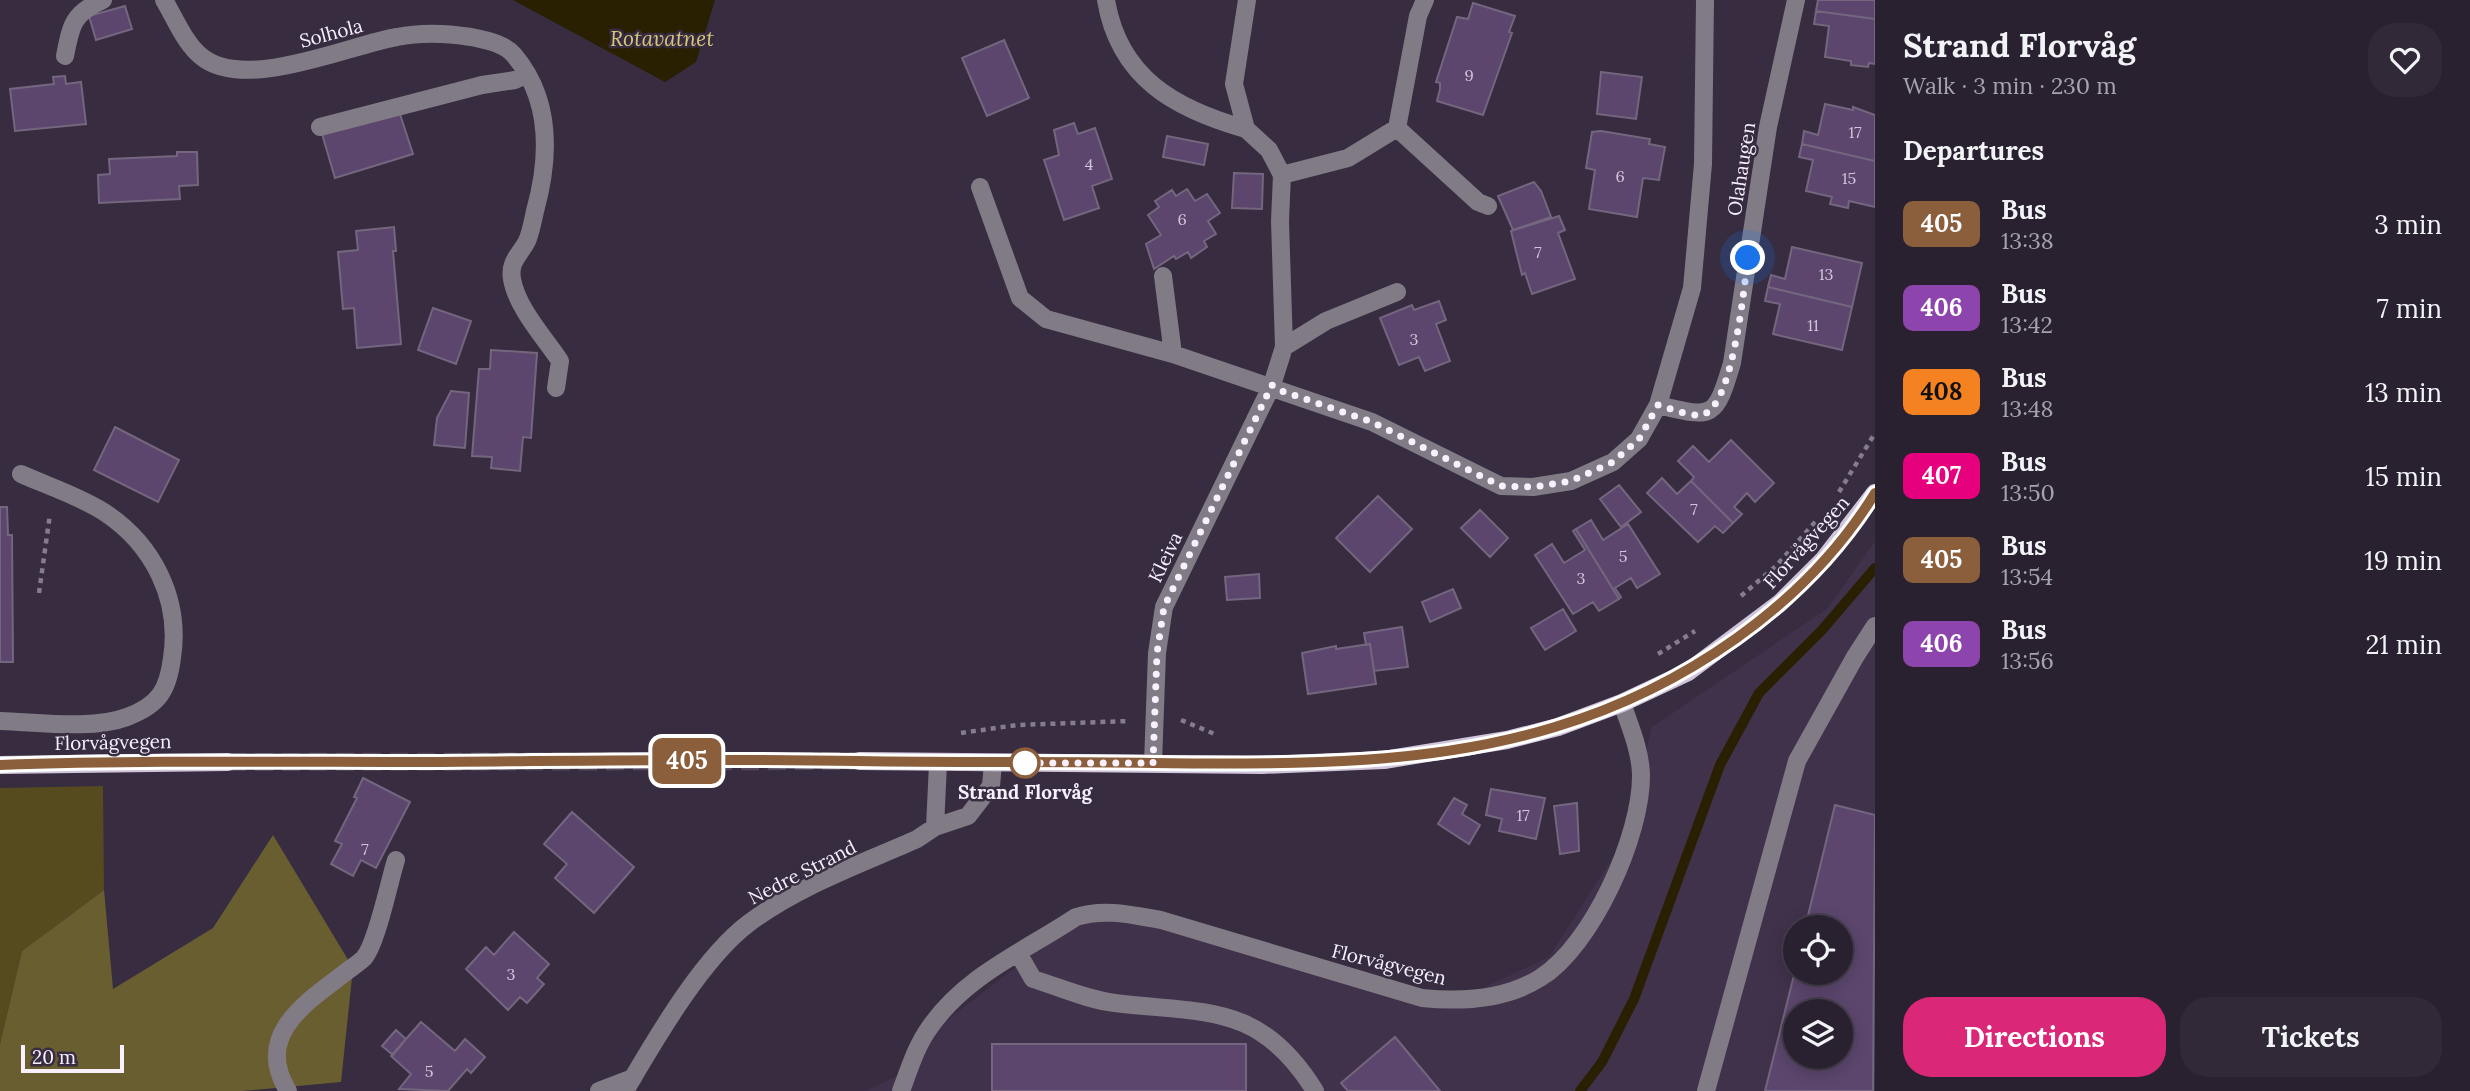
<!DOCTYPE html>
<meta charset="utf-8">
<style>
:root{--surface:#292130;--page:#312938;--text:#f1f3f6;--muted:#a5a3ab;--line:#453e4c;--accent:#db2777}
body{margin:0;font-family:Lora,serif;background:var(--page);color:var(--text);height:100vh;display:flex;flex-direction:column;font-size:26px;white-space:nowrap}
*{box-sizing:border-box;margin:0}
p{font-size:23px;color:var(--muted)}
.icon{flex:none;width:38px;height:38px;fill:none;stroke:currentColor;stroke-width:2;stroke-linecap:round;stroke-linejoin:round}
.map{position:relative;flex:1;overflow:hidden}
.panel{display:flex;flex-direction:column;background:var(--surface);width:595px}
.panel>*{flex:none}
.badge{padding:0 14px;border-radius:10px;font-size:24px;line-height:46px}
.fabs{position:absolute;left:1783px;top:915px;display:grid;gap:14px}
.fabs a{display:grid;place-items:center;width:70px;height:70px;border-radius:50%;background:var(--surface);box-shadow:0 4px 18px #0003,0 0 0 2px var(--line);font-size:35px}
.scale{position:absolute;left:21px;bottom:18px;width:103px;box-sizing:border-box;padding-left:7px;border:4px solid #f8f0fe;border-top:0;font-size:19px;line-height:24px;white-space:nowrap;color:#f8f0fe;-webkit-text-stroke:5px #372c40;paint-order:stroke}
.you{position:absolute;width:35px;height:35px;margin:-18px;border:5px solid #fff;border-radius:50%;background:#1a73e8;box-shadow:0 0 0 10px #1a73e833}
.map>.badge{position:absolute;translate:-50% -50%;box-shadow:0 0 0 4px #fff}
h2{padding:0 28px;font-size:26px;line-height:63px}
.round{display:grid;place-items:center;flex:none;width:74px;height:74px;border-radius:28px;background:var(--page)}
.summary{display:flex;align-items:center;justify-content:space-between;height:119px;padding:0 28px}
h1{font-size:33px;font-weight:700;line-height:52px}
.button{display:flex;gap:14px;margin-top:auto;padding:14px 28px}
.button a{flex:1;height:80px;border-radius:28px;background:var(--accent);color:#fff;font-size:28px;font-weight:700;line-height:80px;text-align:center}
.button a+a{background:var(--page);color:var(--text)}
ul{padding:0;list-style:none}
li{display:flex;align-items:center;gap:21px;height:84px;padding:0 28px}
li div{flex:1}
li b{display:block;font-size:26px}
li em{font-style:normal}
li .badge{min-width:77px;font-weight:700;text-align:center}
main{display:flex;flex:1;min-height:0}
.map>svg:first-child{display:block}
</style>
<main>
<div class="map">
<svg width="1875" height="1091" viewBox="0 0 1875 1091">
<rect width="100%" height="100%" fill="#372c40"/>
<path fill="#41324c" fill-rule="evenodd" d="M1875,541V1091H866L915,1067L921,1040L1093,908L1444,1006L1549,957L1624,840L1652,727L1828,608ZM1796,928H1841V973H1796ZM1796,1012H1841V1057H1796Z"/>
<path fill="#554b1e" d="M103,786L104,890L22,951L0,1044V788Z"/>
<path fill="#695e30" d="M273,835L353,968L341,1082L242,1091H0V1044L22,951L104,890L113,989L213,928Z"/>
<path fill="#282000" d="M513,0H715L696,62L665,82Z"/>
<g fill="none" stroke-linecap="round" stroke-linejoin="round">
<path stroke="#282000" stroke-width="10" d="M1580,1091L1602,1062L1634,999L1720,765L1759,693L1822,630L1875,568"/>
</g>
<path fill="#5c466d" stroke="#73667e" stroke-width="2" fill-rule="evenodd" d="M1818,0H1875V19L1816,11Z
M1473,3L1515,16L1509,32L1512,33L1483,115L1437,101L1440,89V83L1436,82L1457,17L1468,19Z
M125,6L132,29L96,40L89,16Z
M1816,11L1875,19V64L1869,63L1868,67L1851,65V61L1825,57L1829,26L1814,24Z
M1004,40L1029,98L987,116L962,58Z
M1601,72L1642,77L1636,119L1597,114Z
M65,76L66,84L81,82L86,124L15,131L10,89L54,84L53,77Z
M1825,104L1853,110V107L1875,115V161L1802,144L1804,131L1818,135Z
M399,111L413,154L335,178L322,134Z
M1074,123L1078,134L1095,128L1112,179L1092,186L1099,208L1064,220L1044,160L1059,155L1054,130Z
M1601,131L1650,139L1649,144L1665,147L1659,180L1643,178L1637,217L1589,209L1595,170L1586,168L1592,132Z
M1167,136L1208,144L1204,165L1163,157Z
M1802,144L1875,161V207L1849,201L1848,208L1830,204L1832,197L1806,191L1813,160L1799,157Z
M177,152H197L198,185L179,186L180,199L99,203L98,175L110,174L109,159L177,156Z
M1234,173L1263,174L1262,209L1232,208Z
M1534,182L1541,191L1551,217L1513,230L1498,196Z
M1187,189L1195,201L1207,194L1220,213L1208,221L1216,234L1204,241L1207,247L1191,258L1188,252L1176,259L1174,256L1154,269L1146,244L1161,235L1148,215L1159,207L1155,201L1172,190L1176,196Z
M1559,216L1565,230L1558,233L1575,279L1532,294L1525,273L1522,275L1511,231Z
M394,227L396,251H393L401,344L357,348L354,308L343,309L338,252L358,250L356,231Z
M1792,247L1862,263L1852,307L1768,287L1771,275L1785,279Z
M1768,287L1852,307L1842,350L1773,334L1780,304L1765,301Z
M1439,301L1446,320L1436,324L1450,361L1425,371L1419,357L1399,365L1380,318L1412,305L1414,310Z
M433,308L471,321L456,364L418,350Z
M491,350L537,353L531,438L523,437L520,471L491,468L492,457L472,456L479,369H490Z
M451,391L469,393L465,448L434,445L437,418Z
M115,427L179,460L158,502L94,470Z
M1731,440L1774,483L1755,502L1747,493L1734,507L1742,514L1733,523L1691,481L1694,477L1678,461L1693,446L1709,462Z
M1662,478L1677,494L1691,481L1733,523L1723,533L1715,526L1698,542L1647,493Z
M1619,485L1641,512L1621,527L1600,499Z
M1378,496L1412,529L1370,572L1336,538Z
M0,507H7L8,535H12L13,662H0Z
M1480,510L1508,538L1490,557L1461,528Z
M1591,520L1603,540L1628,524L1660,574L1637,588L1631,578L1615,588L1621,597L1619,599L1576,529Z
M1576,529L1619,599L1599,611L1593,602L1573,614L1535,555L1552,544L1564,563L1585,550L1573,531Z
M1259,574L1260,598L1227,600L1225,577Z
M1453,589L1461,608L1430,622L1422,602Z
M1563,609L1576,631L1545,650L1531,628Z
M1402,627L1408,667L1374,671L1370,644L1366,645L1364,633Z
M1370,644L1376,684L1308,694L1302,653L1336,646V649Z
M363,778L410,802L376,868L361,860L353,876L331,864L342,844L335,841L357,798L354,797Z
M1491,789L1545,798L1536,839L1499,831L1502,819L1486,815Z
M1454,798L1467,805L1462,814L1480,825L1469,844L1438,824Z
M1577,803L1579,851L1560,854L1554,806Z
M1835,805L1875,815L1873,1091H1765L1796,967V973H1841V928H1805ZM1796,1012H1841V1057H1796Z
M572,812L634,867L594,913L555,878L567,864L544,844Z
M514,932L549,964L537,978L544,984L527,1003L520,997L508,1010L466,969L486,947L494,955Z
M421,1022L455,1051L465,1039L485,1057L471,1073L467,1069L448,1091L399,1089L411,1074L391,1056Z
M396,1030L406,1039L393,1055L382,1046Z
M1395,1037L1440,1091H1348L1341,1083Z
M992,1044H1246V1091H992Z"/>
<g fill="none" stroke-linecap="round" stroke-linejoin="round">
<path stroke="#54495c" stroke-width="18" stroke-dasharray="18 9" stroke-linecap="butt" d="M228,762L859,761"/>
<path stroke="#867c8e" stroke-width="4.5" stroke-dasharray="5 5" stroke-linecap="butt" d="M1839,492L1875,433
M39,593L50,514
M1741,596L1776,566L1816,521
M1658,654L1695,631
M1181,720L1217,735
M961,733L1017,725L1130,721"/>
<path stroke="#817b86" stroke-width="18" d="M164,0C175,18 185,44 202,57C246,92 349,45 397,37C421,32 446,33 471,37C485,40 504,43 514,55C552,100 550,157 535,211C533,220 531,232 527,241C520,255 509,261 512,279C517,308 544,337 560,361L556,388
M1106,0C1119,78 1175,109 1246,129
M65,56C71,25 73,13 103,0
M320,127L482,85L515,80L527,74
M1397,128L1478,202L1488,206
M1282,175L1348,158L1397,128L1418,16L1425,0
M980,187L1020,298L1046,319L1173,354L1372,422L1501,486L1533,487L1571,481L1613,462L1639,439L1658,405L1692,288L1703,164L1705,0
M1163,276L1173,354
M1284,347L1326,321L1397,292
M1658,405C1713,418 1715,420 1732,363L1768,127L1796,0
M0,721C37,722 93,730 127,717C159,705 168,690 172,658C181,599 153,544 104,512C79,496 48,486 21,474
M1153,763L1157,653L1164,607L1272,385L1284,347L1280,221L1282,175L1269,150L1246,129L1234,84L1247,0
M935,827L938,764
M1018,953L1033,979C1059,987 1088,1000 1115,1003C1205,1014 1260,1002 1315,1091
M288,1091C255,1037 302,1005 342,975C349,969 358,964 364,958C377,943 389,882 396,860
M599,1091L633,1078
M625,1091C655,1040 702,958 749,923C798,886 861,864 917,839L935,827L968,816L991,786L993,763
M901,1091C909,1070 916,1046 930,1027C966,975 1025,951 1076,917C1104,908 1132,915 1161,920L1422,998C1462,1002 1505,1000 1540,978C1592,946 1642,835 1641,774C1640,749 1630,727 1622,703
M1706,1091L1797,761L1855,657L1875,626"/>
<path stroke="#d0c4da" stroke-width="18" d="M859,761L1262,765L1384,760L1507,740L1558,727L1622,703L1688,672L1780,603L1824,559L1875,493
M0,765L228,762"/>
</g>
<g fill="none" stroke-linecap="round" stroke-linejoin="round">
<g stroke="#fff" stroke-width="16">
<path id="line" d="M0,765C141,760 283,762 424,762C569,761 714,758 858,761C957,763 1056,761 1154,763C1289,764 1425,767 1555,727C1681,689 1805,607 1875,493"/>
</g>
<use href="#line" stroke="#8b5e3c" stroke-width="10"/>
<path stroke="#f8f0fe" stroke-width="7" stroke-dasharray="0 12.6" d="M1025,763H1020H1153L1157,653L1164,607L1272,385L1279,390L1372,422L1501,486L1533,487L1571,481L1613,462L1639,439L1658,405C1670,408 1688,416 1700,415C1733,413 1744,285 1748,258"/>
</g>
<circle fill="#fff" stroke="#8b5e3c" stroke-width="3.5" cx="1025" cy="763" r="14"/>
<g text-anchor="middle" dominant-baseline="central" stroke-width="5" stroke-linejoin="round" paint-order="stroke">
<g font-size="16" fill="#d1c6da">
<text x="1469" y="75">9</text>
<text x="1855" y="132">17</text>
<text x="1089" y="164">4</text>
<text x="1620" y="176">6</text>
<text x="1849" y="178">15</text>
<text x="1182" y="219">6</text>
<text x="1538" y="252">7</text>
<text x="1826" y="274">13</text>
<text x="1813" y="325">11</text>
<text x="1414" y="339">3</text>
<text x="1694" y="509">7</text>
<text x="1623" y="556">5</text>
<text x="1581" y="578">3</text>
<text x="1523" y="815">17</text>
<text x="365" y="849">7</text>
<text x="511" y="974">3</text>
<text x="429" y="1071">5</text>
</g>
<g font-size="19" fill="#f8f0fe" stroke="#372c40">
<text transform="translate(331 33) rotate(-15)">Solhola</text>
<text transform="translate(1741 169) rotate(-81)">Olahaugen</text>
<text transform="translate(1806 542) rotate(-48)">Florvågvegen</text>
<text transform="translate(1165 557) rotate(-64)">Kleiva</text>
<text transform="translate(113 742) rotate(-1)">Florvågvegen</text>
<text transform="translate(802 872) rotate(-27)">Nedre Strand</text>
<text transform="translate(1389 964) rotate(14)">Florvågvegen</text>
</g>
<g font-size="19" font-weight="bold" fill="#f8f0fe" stroke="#372c40">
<text x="1025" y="792">Strand Florvåg</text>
</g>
<g font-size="21" font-style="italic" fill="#d6c57b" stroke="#372c40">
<text x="662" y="38">Rotavatnet</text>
</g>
</g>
</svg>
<div class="fabs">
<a><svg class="icon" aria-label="locate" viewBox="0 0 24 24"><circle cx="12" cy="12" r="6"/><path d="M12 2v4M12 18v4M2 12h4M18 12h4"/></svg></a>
<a><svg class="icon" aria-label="layers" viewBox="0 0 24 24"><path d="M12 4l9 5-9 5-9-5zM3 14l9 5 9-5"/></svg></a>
</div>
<div class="scale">20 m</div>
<div class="you" style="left:1748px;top:258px"></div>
<b class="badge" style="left:687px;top:761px;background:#8b5e3c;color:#fff">405</b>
</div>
<section class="panel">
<div class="summary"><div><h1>Strand Florvåg</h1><p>Walk · 3 min · 230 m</p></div><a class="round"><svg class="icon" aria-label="heart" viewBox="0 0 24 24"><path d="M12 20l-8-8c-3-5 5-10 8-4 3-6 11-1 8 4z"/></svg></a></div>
<h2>Departures</h2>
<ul>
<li><span class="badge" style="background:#8b5e3c;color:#fff">405</span><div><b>Bus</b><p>13:38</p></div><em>3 min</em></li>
<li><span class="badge" style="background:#8e44ad;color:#fff">406</span><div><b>Bus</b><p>13:42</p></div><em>7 min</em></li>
<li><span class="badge" style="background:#f58220;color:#111">408</span><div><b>Bus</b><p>13:48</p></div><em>13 min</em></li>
<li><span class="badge" style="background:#e6007e;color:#fff">407</span><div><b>Bus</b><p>13:50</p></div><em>15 min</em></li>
<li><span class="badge" style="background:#8b5e3c;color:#fff">405</span><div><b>Bus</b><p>13:54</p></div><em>19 min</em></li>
<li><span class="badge" style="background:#8e44ad;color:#fff">406</span><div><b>Bus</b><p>13:56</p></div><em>21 min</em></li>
</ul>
<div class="button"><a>Directions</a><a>Tickets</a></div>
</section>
</main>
